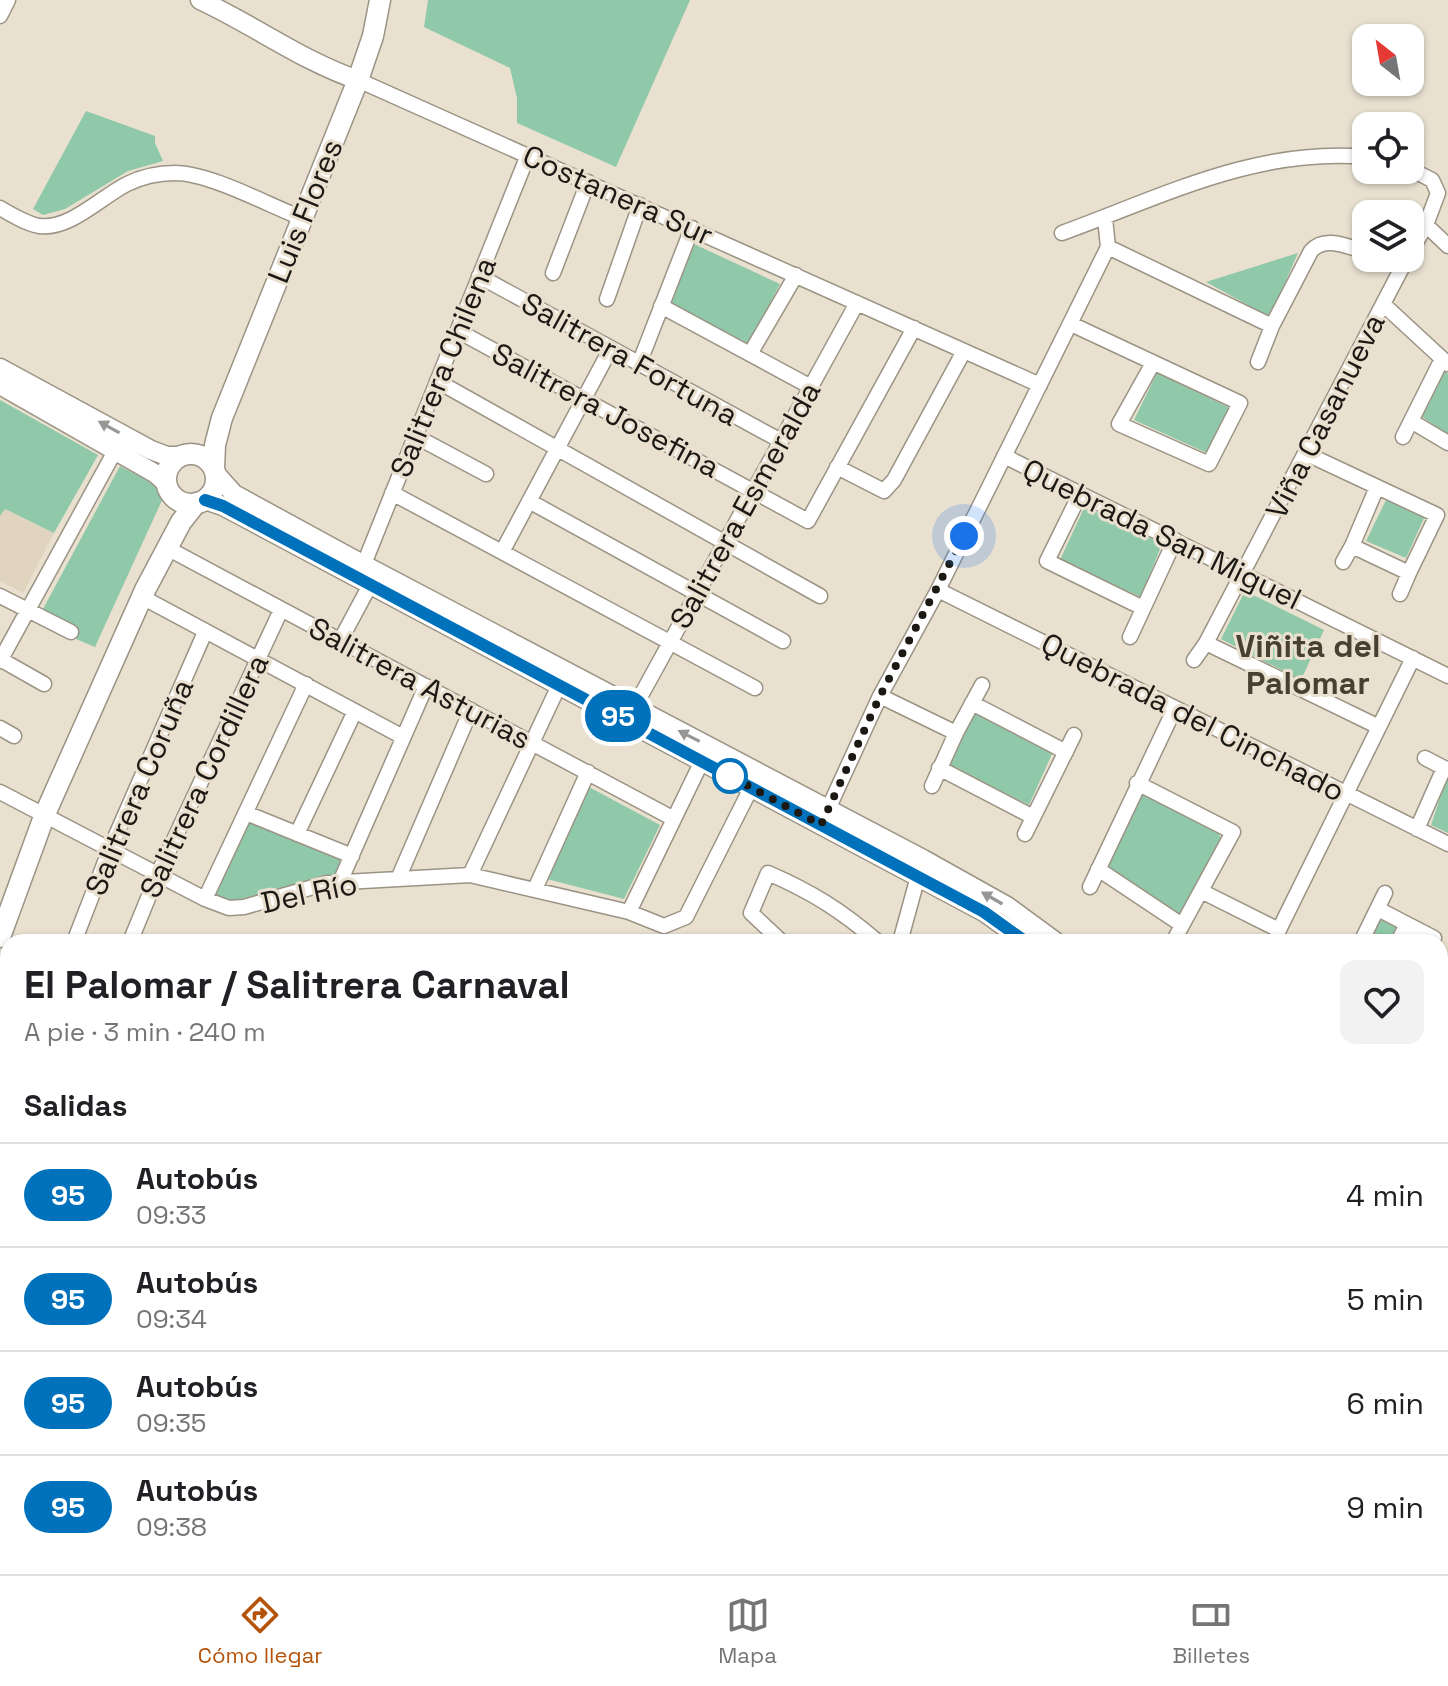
<!DOCTYPE html>
<html lang="es">
<meta charset="utf-8">
<style>
:root{--surface:#fff;--page:#f2f2f2;--text:#202124;--muted:#757577;--line:#e0e0e0;--accent:#b45309}
body{margin:0;font-family:"Space Grotesk",sans-serif;background:var(--page);color:var(--text);height:100vh;display:flex;flex-direction:column;font-size:30px;white-space:nowrap}
*{box-sizing:border-box;margin:0}
p{font-size:26px;color:var(--muted)}
.icon{flex:none;width:44px;height:44px;fill:none;stroke:currentColor;stroke-width:2;stroke-linecap:round;stroke-linejoin:round}
.map{position:relative;flex:1;overflow:hidden}
.drawer{position:absolute;left:0px;top:934px;width:1448px;height:640px;display:flex;flex-direction:column;background:var(--surface);border-radius:24px 24px 0 0;box-shadow:0 2px 6px #0004}
.drawer>*{flex:none}
.badge{padding:0 16px;border-radius:26px;font-size:28px;line-height:52px}
.needle{width:52px;rotate:329deg}
.fabs{position:absolute;left:1352px;top:24px;display:grid;gap:16px}
.fabs a{display:grid;place-items:center;width:72px;height:72px;border-radius:16px;background:var(--surface);box-shadow:0 2px 6px #0004;font-size:40px}
.you{position:absolute;width:40px;height:40px;margin:-20px;border:6px solid #fff;border-radius:50%;background:#1a73e8;box-shadow:0 0 0 12px #1a73e833}
.map>.badge{position:absolute;translate:-50% -50%;box-shadow:0 0 0 4px #fff}
h2{padding:0 24px;font-size:30px;line-height:72px}
.round{display:grid;place-items:center;flex:none;width:84px;height:84px;border-radius:16px;background:var(--page)}
.summary{display:flex;align-items:center;justify-content:space-between;height:136px;padding:0 24px}
h1{font-size:38px;font-weight:800;line-height:60px}
ul{padding:0;list-style:none}
li{display:flex;align-items:center;gap:24px;height:104px;padding:0 24px;border-top:2px solid var(--line)}
li div{flex:1}
li b{display:block;font-size:30px}
li em{font-style:normal}
li .badge{min-width:88px;font-weight:700;text-align:center}
.tabs{display:flex;justify-content:space-around;align-items:center;height:112px;border-top:2px solid var(--line);background:var(--surface);font-size:22px;color:var(--muted)}
.tabs a{display:grid;justify-items:center;gap:4px}
.tabs .on{color:var(--accent)}
.map>svg:first-child{display:block}
</style>
<div class="map">
<svg width="1448" height="1574" viewBox="0 0 1448 1574">
<rect width="100%" height="100%" fill="#e9e0d0"/>
<path fill="#e1d4be" d="M4,509L54,533L23,593L0,581V516Z"/>
<path fill="#8fc9a9" d="M428,0H690L616,167L517,123V98L510,68L424,27Z
M86,111L155,136V143L163,161L128,171L65,209L43,215L33,209Z
M694,244L780,284L749,344L671,303Z
M1298,253L1270,317L1206,282Z
M1445,371L1448,374V434L1422,417Z
M1157,373L1230,408L1207,453L1134,420Z
M0,400L98,455L54,533L5,509L0,516Z
M120,466C135,475 156,481 163,498L95,647L76,639L79,630L43,609Z
M1386,500L1425,516L1406,558L1366,541Z
M1085,506L1162,544L1141,597L1060,560Z
M1245,591L1324,630L1301,680L1221,639Z
M974,713L1052,754L1029,805L950,765Z
M1447,777H1448V833L1431,825Z
M589,787L660,825L624,899L547,879Z
M1142,793L1218,831L1221,839L1183,912L1175,914L1109,867L1107,860Z
M246,820L341,857L336,875L229,902L213,895Z
M1381,916L1398,924L1389,942H1368Z
M1448,1036V1085L1446,1091L1440,1086V1050Z"/>
<g fill="none" stroke-linecap="round" stroke-linejoin="round">
<g stroke="#9b9384" stroke-width="17">
<path id="minor" d="M0,16L8,0
M358,80L1040,385
M1410,169L1432,180L1438,193L1426,225L1410,253
M0,208C12,215 25,223 39,226C70,230 101,197 127,184C141,177 159,173 175,173C210,173 268,205 302,218
M1426,225L1448,246
M1062,233C1161,197 1257,147 1366,157
M1108,247L1272,326L1311,251C1325,235 1348,247 1366,252
M553,273L588,182
M479,276L781,441
M607,299L640,205
M1383,304L1448,364
M661,306L811,387
M1071,324L1240,403L1209,464L1119,424L1153,363
M458,331L808,521L914,328
M750,354L796,275
M1442,359L1411,421L1448,443
M1258,362L1272,326
M639,364L692,228
M437,381L820,596
M415,436L486,474
M1403,437L1411,421
M1307,454L1437,515L1409,573L1352,546L1377,487
M1004,456L1448,676
M837,467L884,491L894,480L964,351
M392,493L755,688
M1080,494L1047,561L1143,608
M529,501L783,641
M167,548L674,819
M502,552L611,348
M1343,562L1352,546
M360,574L528,155
M938,590L1448,844
M1400,594L1409,573
M0,596L71,632
M142,597L403,737
M1130,637L1175,540
M340,641L370,585
M1206,643L1379,727
M0,659L44,684
M1194,660L1206,643L1407,258
M0,661L115,451
M880,696L956,733
M972,703L1066,752
M634,708L857,303
M0,728L14,736
M1425,758L1448,770
M939,768L1033,817
M1137,783L1233,832L1173,942
M932,786L956,733L982,685
M0,792L205,899L229,908L244,907L327,883L470,875L562,679
M246,813L352,856
M824,818L880,696L938,590L1108,247L1105,218
M1417,829L1444,768
M297,834L355,711
M1025,834L1074,735
M1098,869L1182,925
M470,875L629,912L664,926L686,917L751,788
M398,879L471,710
M340,882L426,686
M1090,887L1175,708
M535,889L588,772
M1201,891L1279,930
M205,899L306,684
M1378,909L1434,938
M629,912L702,761
M74,942L110,849L205,632
M130,942L158,874L281,610
M782,942L751,913L768,873C812,892 842,911 878,942
M900,942L920,869
M1273,942L1413,658
M1361,942L1385,893
M1398,942L1407,924
M1440,1034L1448,1020
M0,1045L8,1046
M1440,1096L1448,1100
M1440,1384L1448,1363
M1440,1482L1448,1460"/>
</g>
<g stroke="#9b9384" stroke-width="21">
<path id="tertiary" d="M200,0C254,25 302,61 358,80
M0,368L151,450L167,456H180
M0,385L156,474L167,484
M217,475L234,494L364,565L923,859L1007,906L1056,942
M205,500L223,506L984,912L1026,942
M1440,1194L1448,1196
M1440,1215L1448,1218"/>
</g>
<g stroke="#9b9384" stroke-width="23">
<path id="secondary" d="M166 479a25 25 0 1 1 50 0a25 25 0 1 1-50 0Z
M214,468L215,445L222,418L358,80L373,36L380,0
M0,937L45,814L145,590L181,522L196,503"/>
</g>
<use href="#minor" stroke="#fff" stroke-width="14"/>
<use href="#tertiary" stroke="#fff" stroke-width="18"/>
<use href="#secondary" stroke="#fff" stroke-width="20"/>
</g>
<defs><path id="oneway-solid" d="M-6-.8H1V-3.2L6.5 0L1 3.2V.8H-6Z" transform="scale(2)"/></defs>
<g fill="#999795">
<use href="#oneway-solid" transform="translate(109 427) rotate(-151)"/>
<use href="#oneway-solid" transform="translate(689 736) rotate(-153)"/>
<use href="#oneway-solid" transform="translate(992 898) rotate(-150)"/>
</g>
<g fill="none" stroke-linecap="round" stroke-linejoin="round">
<g stroke="#fff" stroke-width="18">
<path id="line" d="M205,500L223,506L984,912L1026,942"/>
</g>
<use href="#line" stroke="#0072bc" stroke-width="12"/>
<path stroke="#1c1813" stroke-width="8" stroke-dasharray="0 14.4" d="M730,776L726,774L821,825L880,696L964,536"/>
</g>
<circle fill="#fff" stroke="#0072bc" stroke-width="4" cx="730" cy="776" r="16"/>
<g text-anchor="middle" dominant-baseline="central" stroke-width="6" stroke-linejoin="round" paint-order="stroke">
<g font-size="30" fill="#1c1813" stroke="#e9e0d0">
<text transform="translate(618 195) rotate(24)">Costanera Sur</text>
<text transform="translate(305 211) rotate(-68)">Luis Flores</text>
<text transform="translate(630 359) rotate(29)">Salitrera Fortuna</text>
<text transform="translate(443 367) rotate(-68)">Salitrera Chilena</text>
<text transform="translate(606 410) rotate(28)">Salitrera Josefina</text>
<text transform="translate(1325 416) rotate(-63)">Viña Casanueva</text>
<text transform="translate(745 505) rotate(-61)">Salitrera Esmeralda</text>
<text transform="translate(1162 534) rotate(26)">Quebrada San Miguel</text>
<text transform="translate(420 683) rotate(28)">Salitrera Asturias</text>
<text transform="translate(1193 717) rotate(27)">Quebrada del Cinchado</text>
<text transform="translate(204 776) rotate(-65)">Salitrera Cordillera</text>
<text transform="translate(139 787) rotate(-67)">Salitrera Coruña</text>
<text transform="translate(309 893) rotate(-12)">Del Río</text>
</g>
<g font-size="32" font-weight="bold" fill="#473f32" stroke="#e9e0d0">
<text x="1308" y="646">Viñita del<tspan x="1308" dy="37">Palomar</tspan></text>
</g>
</g>
</svg>
<div class="fabs">
<a><svg class="needle" viewBox="-14 -14 28 28"><path d="M0-13l5 13h-10z" fill="#e53935"/><path d="M0 13l5-13h-10z" fill="#757577"/></svg></a>
<a><svg class="icon" aria-label="locate" viewBox="0 0 24 24"><circle cx="12" cy="12" r="6"/><path d="M12 2v4M12 18v4M2 12h4M18 12h4"/></svg></a>
<a><svg class="icon" aria-label="layers" viewBox="0 0 24 24"><path d="M12 4l9 5-9 5-9-5zM3 14l9 5 9-5"/></svg></a>
</div>
<div class="you" style="left:964px;top:536px"></div>
<b class="badge" style="left:618px;top:716px;background:#0072bc;color:#fff">95</b>
<section class="drawer">
<div class="summary"><div><h1>El Palomar / Salitrera Carnaval</h1><p>A pie · 3 min · 240 m</p></div><a class="round"><svg class="icon" aria-label="heart" viewBox="0 0 24 24"><path d="M12 20l-8-8c-3-5 5-10 8-4 3-6 11-1 8 4z"/></svg></a></div>
<h2>Salidas</h2>
<ul>
<li><span class="badge" style="background:#0072bc;color:#fff">95</span><div><b>Autobús</b><p>09:33</p></div><em>4 min</em></li>
<li><span class="badge" style="background:#0072bc;color:#fff">95</span><div><b>Autobús</b><p>09:34</p></div><em>5 min</em></li>
<li><span class="badge" style="background:#0072bc;color:#fff">95</span><div><b>Autobús</b><p>09:35</p></div><em>6 min</em></li>
<li><span class="badge" style="background:#0072bc;color:#fff">95</span><div><b>Autobús</b><p>09:38</p></div><em>9 min</em></li>
</ul>
</section>
</div>
<nav class="tabs">
<a class="on"><svg class="icon" aria-label="directions" viewBox="0 0 24 24"><path d="M12 3l9 9-9 9-9-9zM9 14v-3h6M13 9l2 2-2 2"/></svg>Cómo llegar</a>
<a><svg class="icon" aria-label="map" viewBox="0 0 24 24"><path d="M3 6l6-2 6 2 6-2v14l-6 2-6-2-6 2zM9 4v14M15 6v14"/></svg>Mapa</a>
<a><svg class="icon" aria-label="tickets" viewBox="0 0 24 24"><path d="M3 7h18v10H3zM15 7v10"/></svg>Billetes</a>
</nav>
